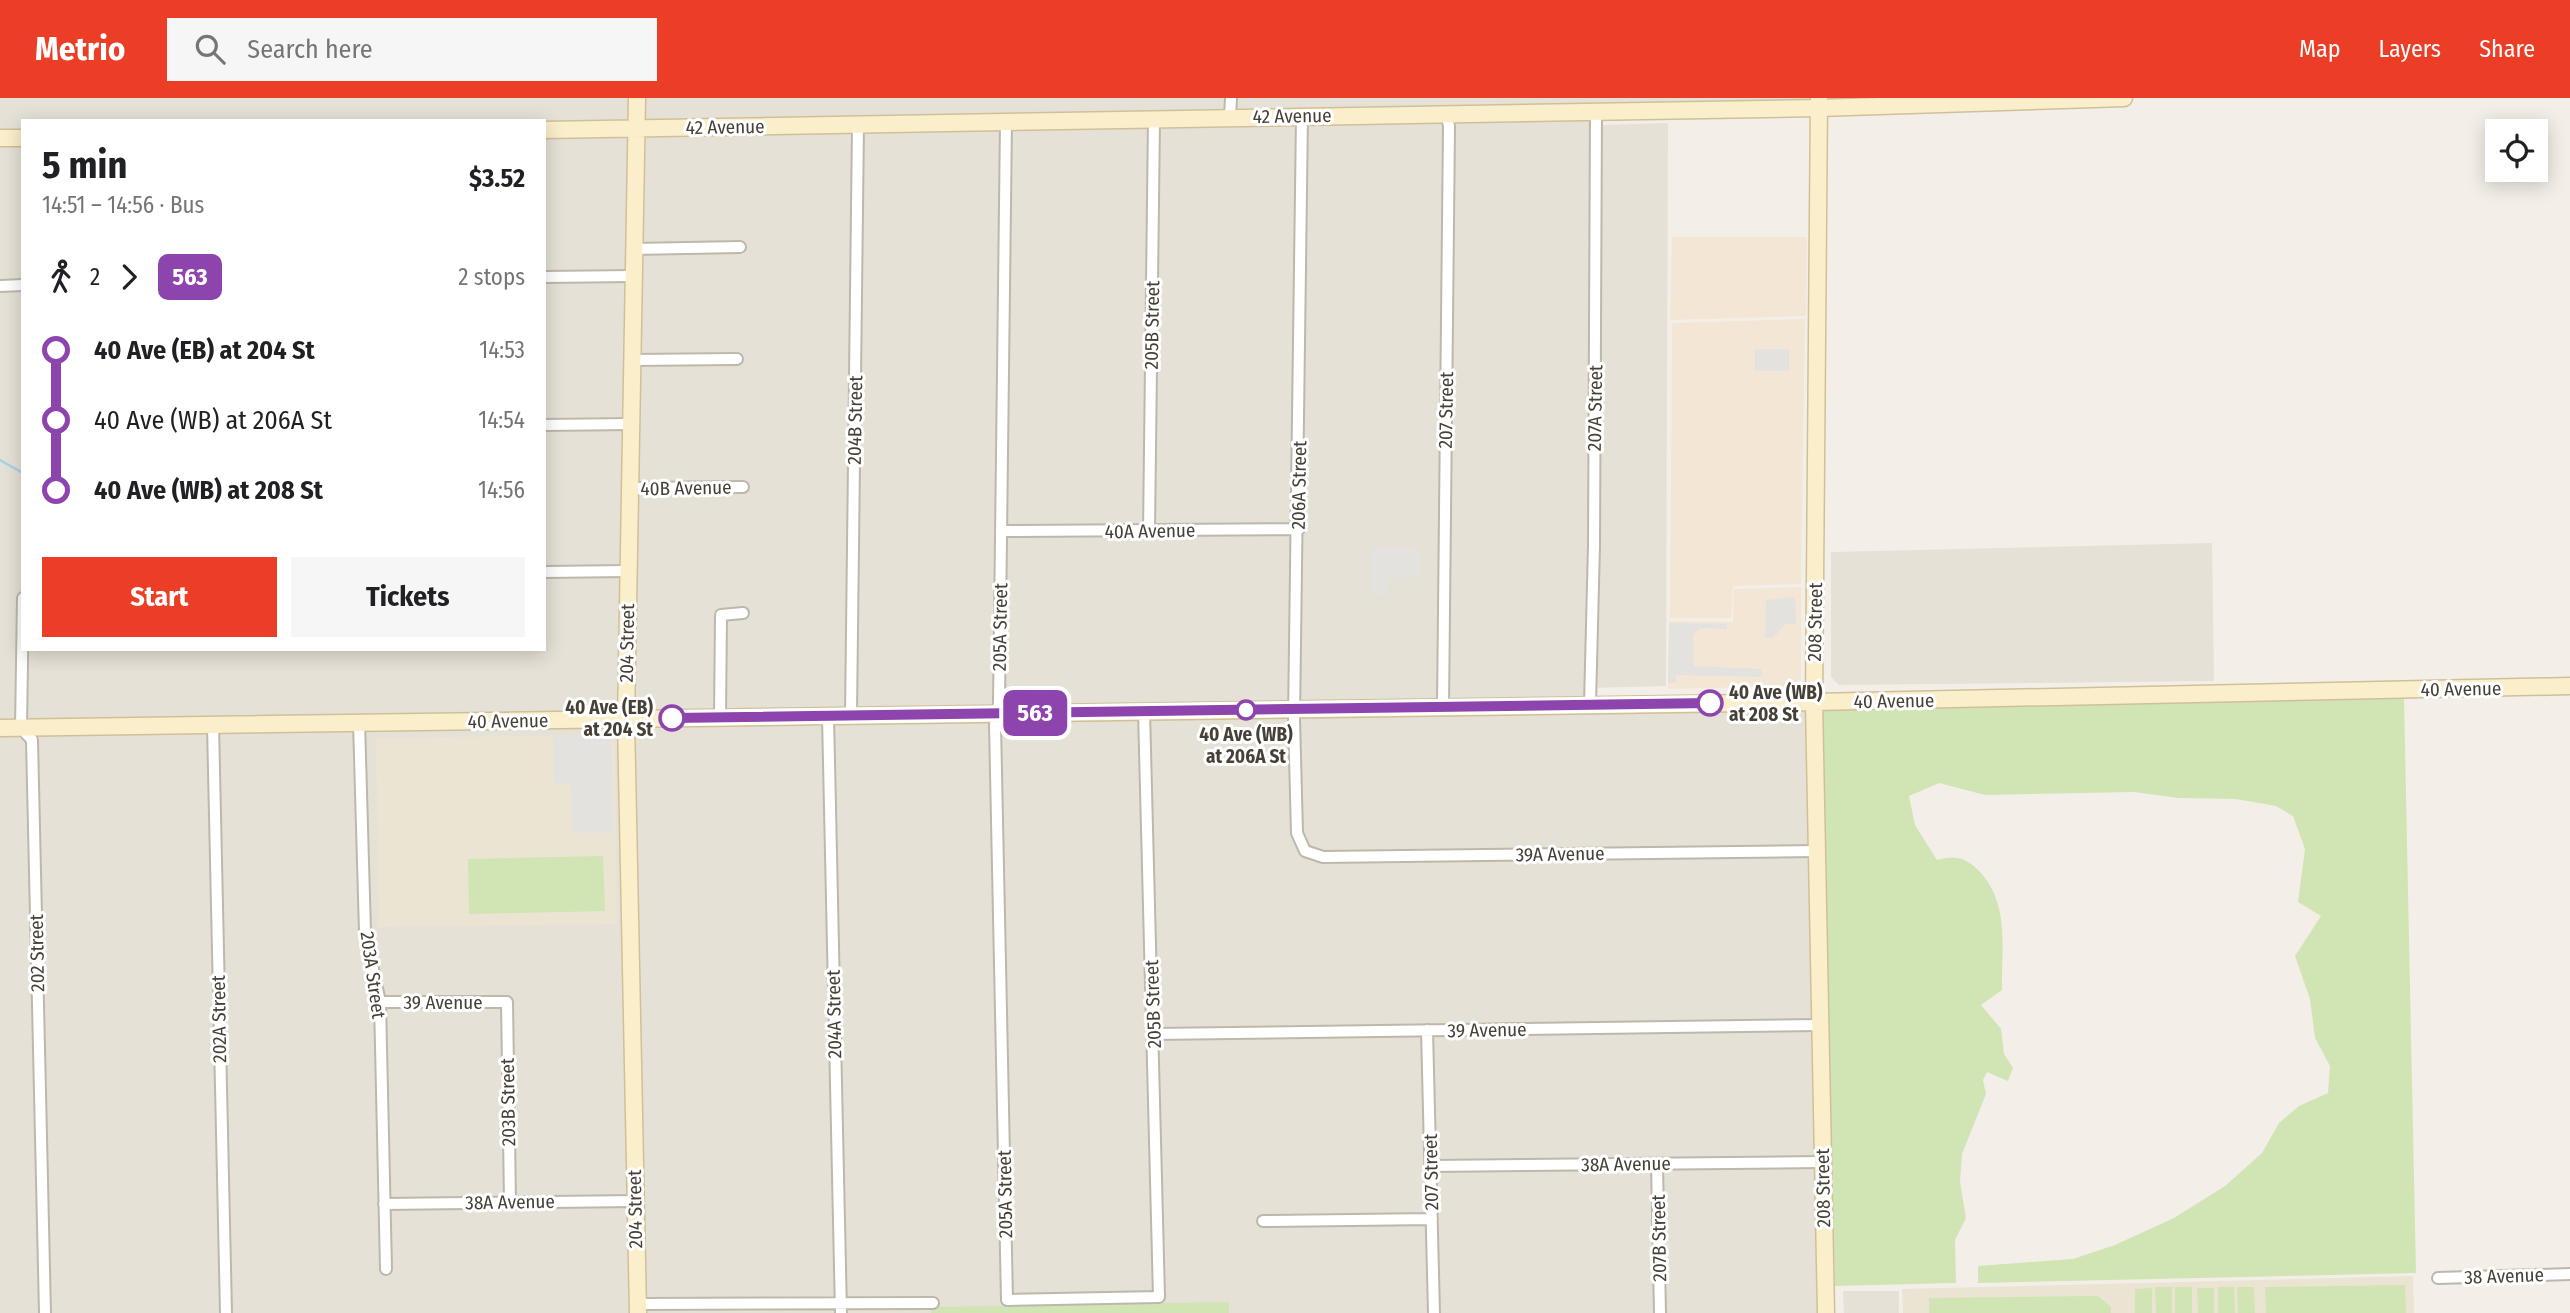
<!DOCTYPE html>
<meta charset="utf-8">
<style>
:root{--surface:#fff;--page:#f6f6f6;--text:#202124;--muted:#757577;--accent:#ec3e26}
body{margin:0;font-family:"Fira Sans Condensed",sans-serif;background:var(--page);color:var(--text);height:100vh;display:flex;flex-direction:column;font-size:26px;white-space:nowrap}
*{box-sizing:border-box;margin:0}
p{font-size:23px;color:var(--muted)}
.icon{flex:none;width:38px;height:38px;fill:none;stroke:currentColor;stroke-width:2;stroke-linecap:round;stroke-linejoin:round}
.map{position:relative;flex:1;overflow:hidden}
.drawer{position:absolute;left:21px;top:21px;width:525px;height:532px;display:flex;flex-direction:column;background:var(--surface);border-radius:0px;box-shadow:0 4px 18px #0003}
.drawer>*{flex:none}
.badge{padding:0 14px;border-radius:10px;font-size:24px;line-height:46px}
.tools{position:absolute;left:2485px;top:21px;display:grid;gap:14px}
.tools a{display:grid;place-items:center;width:63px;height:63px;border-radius:0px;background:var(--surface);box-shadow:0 4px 18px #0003;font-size:35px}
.map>.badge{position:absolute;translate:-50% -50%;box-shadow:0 0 0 4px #fff}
.legs{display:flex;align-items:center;gap:10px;height:77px;padding:0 21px;font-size:23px}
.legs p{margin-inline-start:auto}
.summary{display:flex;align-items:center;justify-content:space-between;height:119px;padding:0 21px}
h1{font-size:38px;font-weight:700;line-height:52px}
.button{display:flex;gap:14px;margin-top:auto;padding:14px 21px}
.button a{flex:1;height:80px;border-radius:0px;background:var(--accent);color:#fff;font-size:28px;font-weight:700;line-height:80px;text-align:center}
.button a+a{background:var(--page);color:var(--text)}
ul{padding:0 21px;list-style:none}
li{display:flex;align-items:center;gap:24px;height:70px;font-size:26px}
li i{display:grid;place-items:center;width:10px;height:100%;margin:0 9px;background:currentColor}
li i::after{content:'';width:18px;height:18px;margin:-9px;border:5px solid;border-radius:50%;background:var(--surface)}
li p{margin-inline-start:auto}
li:first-child i{background:linear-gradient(#0000 50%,currentColor 0)}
li:last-child i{background:linear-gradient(currentColor 50%,#0000 0)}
header{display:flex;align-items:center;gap:42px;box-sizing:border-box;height:98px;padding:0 35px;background:var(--accent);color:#fff}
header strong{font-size:33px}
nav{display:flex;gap:38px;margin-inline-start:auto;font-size:24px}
.search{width:490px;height:63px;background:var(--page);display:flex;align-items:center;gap:18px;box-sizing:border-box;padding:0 24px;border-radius:0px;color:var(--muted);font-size:26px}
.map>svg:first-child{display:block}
</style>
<header>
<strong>Metrio</strong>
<div class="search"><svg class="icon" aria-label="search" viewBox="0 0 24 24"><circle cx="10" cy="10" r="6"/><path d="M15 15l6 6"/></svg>Search here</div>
<nav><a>Map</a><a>Layers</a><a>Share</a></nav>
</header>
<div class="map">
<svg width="2570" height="1215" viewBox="0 0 2570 1215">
<rect width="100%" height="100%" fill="#f3efe8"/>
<path fill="#e6e1d6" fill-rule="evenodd" d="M0,0H1819L1818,10L1596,14L1597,27L1668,25L1666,588L1590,590V606L1814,604L1828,1215H0ZM23,23H544V551H23Z
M2212,445L2214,583L1839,587L1831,579V454Z
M1843,1193H1899V1215H1844Z"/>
<path fill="#f3e6d5" d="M1672,139H1807L1806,218L1670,222Z
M1805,221L1801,486L1733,488L1731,520H1670L1672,225Z
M1801,489V581L1790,588L1668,591L1669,523L1733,524L1734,491Z"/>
<path fill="#ebe4d3" d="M615,637L617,826L379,829L376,640Z
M2413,1178L2414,1215H1903L1902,1191Z"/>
<path fill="#d0e5b3" d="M2404,600L2416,1175L1978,1185V1168L2073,1161L2115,1147L2174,1120L2225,1088L2262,1055L2279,1025L2299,1008L2328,995L2330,968L2315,940L2310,901L2295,858L2321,818L2298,804L2305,751L2293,718L2276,708L2236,701L2178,700L2134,694L1985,697L1939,685L1909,698L1915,727L1937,762C1953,757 1965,759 1977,771C2011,804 2001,850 2002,892L1981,907L2001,931L2004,956L2013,970L2008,983L1987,974L1983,982L1986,996L1962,1056L1960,1084L1966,1120L1955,1142L1956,1185L1835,1188L1820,609Z
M603,758L605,813L469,816L468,761Z
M2405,1187L2406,1215H2266L2265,1189Z
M2155,1189H2172V1215H2156Z
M2175,1189H2192V1215H2175Z
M2218,1189H2234L2235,1215H2218Z
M2237,1189H2254L2255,1215H2238Z
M2152,1190V1215H2135V1191Z
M2197,1190H2214V1215H2198Z
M2098,1198L2111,1209V1215H1929V1200Z
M1229,1204V1215H931V1209Z"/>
<path fill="#e4e2df" d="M1755,251H1789V273H1755Z
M1371,449L1420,450V480H1388L1387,497H1371Z
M1795,499L1796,526H1786L1773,540H1765L1766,502Z
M1669,525L1727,526V531L1700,530L1693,537L1694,568L1761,571L1762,579L1676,577V585H1668Z
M612,637L613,735H572L571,686L554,685L553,638Z"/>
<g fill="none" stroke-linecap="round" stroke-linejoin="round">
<path stroke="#a8d2ec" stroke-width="2.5" d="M0,362L23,375"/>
<g stroke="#beb7ab" stroke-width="14">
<path id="street" d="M1302,18L1294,621L1297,735L1305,753L1323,759L1816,753
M1230,20L1231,0
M1006,24L999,605L995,626L1007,1202L1159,1199L1144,613
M634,151L740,149
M544,179L634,178
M0,188L23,187
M632,262L737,261
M544,327L631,326
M629,390L743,389
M1002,433L1299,431
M1149,433L1154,21
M544,474L628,473
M23,500L21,630L32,642L45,1215
M1590,606L1594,447L1596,13
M1443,609L1449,28L1446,15
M851,617L858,27
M828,618L841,1215
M720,619L721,517L743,515
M359,624L365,834L380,904L386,1171
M213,627L226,1215
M380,904H507L510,1104
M1427,932L1434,1215
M1154,936L1820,927
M1657,1066L1660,1215
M1430,1068L1822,1064
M384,1106L635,1103
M1263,1123L1432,1121
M2438,1180L2570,1176
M637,1206L933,1205"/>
</g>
<g stroke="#d0c09a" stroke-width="19">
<path id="secondary" d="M637,0L626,621L638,1215
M1819,0L1814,604L1826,1215
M544,32L1818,10L2124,0
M0,40H23
M0,630L1814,604L2570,588"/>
</g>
<use href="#street" stroke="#fff" stroke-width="10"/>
<use href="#secondary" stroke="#fbeeca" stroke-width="16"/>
</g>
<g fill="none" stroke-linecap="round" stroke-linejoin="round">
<g stroke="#fff" stroke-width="16">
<path id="line-1" d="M672,620L1710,605"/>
</g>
<use href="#line-1" stroke="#8e44ad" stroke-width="10"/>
</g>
<g fill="#fff" stroke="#8e44ad" stroke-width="3.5">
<circle cx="1710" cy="605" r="12"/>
<circle cx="1246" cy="612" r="9"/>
<circle cx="672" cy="620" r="12"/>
</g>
<g text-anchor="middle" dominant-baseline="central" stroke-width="6" stroke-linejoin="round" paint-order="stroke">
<g font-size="19" fill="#464037" stroke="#fff">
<text transform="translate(1292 18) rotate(-1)">42 Avenue</text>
<text transform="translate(725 29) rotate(-1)">42 Avenue</text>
<text transform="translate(1152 227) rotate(-89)">205B Street</text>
<text transform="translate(1595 310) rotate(-89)">207A Street</text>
<text transform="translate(1446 312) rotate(-89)">207 Street</text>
<text transform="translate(855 322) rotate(-89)">204B Street</text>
<text transform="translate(1299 387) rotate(-89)">206A Street</text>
<text transform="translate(686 390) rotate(-1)">40B Avenue</text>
<text transform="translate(1150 433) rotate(-1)">40A Avenue</text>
<text transform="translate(1815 524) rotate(-89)">208 Street</text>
<text transform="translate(1000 529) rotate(-89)">205A Street</text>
<text transform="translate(627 545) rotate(-89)">204 Street</text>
<text transform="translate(2461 591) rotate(-1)">40 Avenue</text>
<text transform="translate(1894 603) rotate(-1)">40 Avenue</text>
<text transform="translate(508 623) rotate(-1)">40 Avenue</text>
<text transform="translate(1560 756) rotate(-1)">39A Avenue</text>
<text transform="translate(37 855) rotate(-91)">202 Street</text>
<text transform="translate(373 877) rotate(82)">203A Street</text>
<text x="443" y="904">39 Avenue</text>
<text transform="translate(1153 906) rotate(-92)">205B Street</text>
<text transform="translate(834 916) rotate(-91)">204A Street</text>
<text transform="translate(219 921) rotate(-91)">202A Street</text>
<text transform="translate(1487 932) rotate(-1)">39 Avenue</text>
<text transform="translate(508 1004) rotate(-91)">203B Street</text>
<text transform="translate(1626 1066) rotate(-1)">38A Avenue</text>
<text transform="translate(1431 1074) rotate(-91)">207 Street</text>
<text transform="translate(1823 1090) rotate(-91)">208 Street</text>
<text transform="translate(1005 1096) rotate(-91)">205A Street</text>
<text transform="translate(510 1104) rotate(-1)">38A Avenue</text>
<text transform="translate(635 1111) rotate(-91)">204 Street</text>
<text transform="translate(1659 1140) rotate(-91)">207B Street</text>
<text transform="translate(2504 1178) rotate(-2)">38 Avenue</text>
</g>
<g font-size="19" font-weight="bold" fill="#464037" stroke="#fff" text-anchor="start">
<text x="1729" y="594">40 Ave (WB)<tspan x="1729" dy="22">at 208 St</tspan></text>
<text x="653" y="609" text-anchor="end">40 Ave (EB)<tspan x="653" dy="22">at 204 St</tspan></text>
<text x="1246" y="636" text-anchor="middle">40 Ave (WB)<tspan x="1246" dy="22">at 206A St</tspan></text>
</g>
</g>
</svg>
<div class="tools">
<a><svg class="icon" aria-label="locate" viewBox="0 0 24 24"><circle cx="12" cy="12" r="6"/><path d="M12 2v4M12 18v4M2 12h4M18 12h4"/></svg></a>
</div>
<b class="badge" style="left:1035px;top:615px;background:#8e44ad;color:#fff">563</b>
<section class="drawer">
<div class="summary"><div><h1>5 min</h1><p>14:51 – 14:56 · Bus</p></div><b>$3.52</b></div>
<div class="legs"><svg class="icon" aria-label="walk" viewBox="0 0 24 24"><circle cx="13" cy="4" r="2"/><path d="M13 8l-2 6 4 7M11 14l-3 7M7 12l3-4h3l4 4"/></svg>2<svg class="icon" aria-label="forward" viewBox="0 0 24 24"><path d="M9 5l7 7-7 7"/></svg><b class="badge" style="background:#8e44ad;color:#fff">563</b><p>2 stops</p></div>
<ul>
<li><i style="color:#8e44ad"></i><b>40 Ave (EB) at 204 St</b><p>14:53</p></li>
<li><i style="color:#8e44ad"></i><span>40 Ave (WB) at 206A St</span><p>14:54</p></li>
<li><i style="color:#8e44ad"></i><b>40 Ave (WB) at 208 St</b><p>14:56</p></li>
</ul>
<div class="button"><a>Start</a><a>Tickets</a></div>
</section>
</div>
